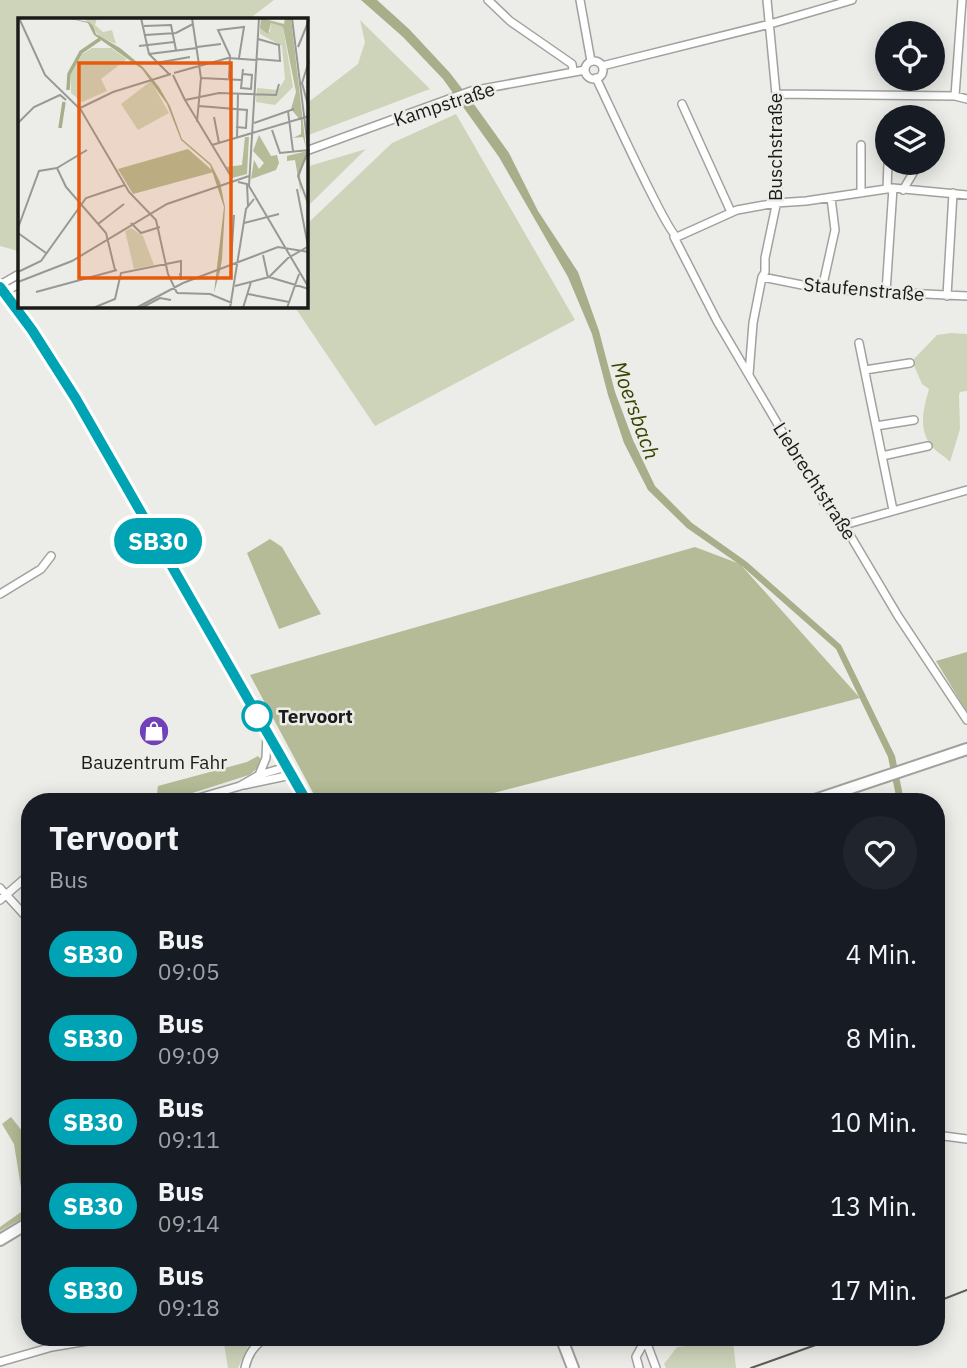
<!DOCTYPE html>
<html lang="de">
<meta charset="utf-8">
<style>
:root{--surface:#171b24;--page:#20242c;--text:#f1f3f6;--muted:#9ea1a6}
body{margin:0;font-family:"IBM Plex Sans",sans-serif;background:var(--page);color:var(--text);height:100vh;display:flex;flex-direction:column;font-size:26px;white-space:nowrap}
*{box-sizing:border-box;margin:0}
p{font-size:23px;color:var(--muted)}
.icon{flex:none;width:38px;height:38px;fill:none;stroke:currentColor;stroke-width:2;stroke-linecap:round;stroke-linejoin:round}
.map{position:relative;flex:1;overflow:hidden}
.panel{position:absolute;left:21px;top:793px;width:924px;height:553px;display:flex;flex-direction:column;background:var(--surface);border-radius:28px;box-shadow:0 4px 18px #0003}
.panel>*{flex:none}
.badge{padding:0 14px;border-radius:23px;font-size:24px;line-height:46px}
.tools{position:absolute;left:875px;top:21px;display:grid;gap:14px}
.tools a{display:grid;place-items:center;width:70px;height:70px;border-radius:50%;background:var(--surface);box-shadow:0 4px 18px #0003;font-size:35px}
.map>.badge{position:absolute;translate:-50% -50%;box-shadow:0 0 0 4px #fff}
.round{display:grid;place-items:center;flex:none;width:74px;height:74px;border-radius:37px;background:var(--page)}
.headline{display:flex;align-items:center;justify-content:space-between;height:119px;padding:0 28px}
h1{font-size:33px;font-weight:700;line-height:52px}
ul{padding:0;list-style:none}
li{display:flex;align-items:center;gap:21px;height:84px;padding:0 28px}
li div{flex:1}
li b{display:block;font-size:26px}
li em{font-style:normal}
li .badge{min-width:77px;font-weight:700;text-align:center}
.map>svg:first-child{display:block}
</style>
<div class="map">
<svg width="967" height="1368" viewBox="0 0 967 1368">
<rect width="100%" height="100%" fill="#ecede8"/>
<path fill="#ced4ba" d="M0,0H274L249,19H19L18,251L0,246Z
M360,20L430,89L306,136V104L358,64L365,42Z
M456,114L575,320L375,426L294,306H306V225L392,143Z
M366,149L306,208V167Z
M951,333L967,334V391L960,392L959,395L960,429L950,462C943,454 935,452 930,444C918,427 924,407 929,389L922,384L912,361L937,335Z
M223,1337H252L238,1368H228Z
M733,1341L736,1368H666L664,1364L677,1347Z"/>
<path fill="#b4bb96" d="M270,539L282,547L321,614L279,629L247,553Z
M695,547L740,564L860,698L463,801L318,802L250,675Z
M967,652V712L936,661Z
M258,756L261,759L259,767L249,775L167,801L157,793L158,786L247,762Z
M11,1117L26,1136L30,1214L0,1231V1227L21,1212L23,1200L14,1144L2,1124Z"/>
<path fill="#a7ae89" d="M361,0H377L409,29L450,73L476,107L509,153L538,211L578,272L599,331L615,392L633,440L655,486L692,523L747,562L841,645L895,756L904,801H897L888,757L836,649L743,567L687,528L648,490L624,443L608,395L592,334L568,277L499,157L443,79L403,37Z"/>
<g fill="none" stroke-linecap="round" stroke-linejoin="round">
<g stroke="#a1a29e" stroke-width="10">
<path id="street" d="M488,0L510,21L572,64L573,70
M580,0L591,61
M585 70a9 9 0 1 1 18 0a9 9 0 1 1-18 0Z
M602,66L770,24L852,0
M596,78C607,100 666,231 677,237L737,210L776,203L806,201L893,188L967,195
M776,94L955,96L967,99
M955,96L962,0
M682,104L731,212
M861,145V193
M306,151L471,91L585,70
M887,189L888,163
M903,190L916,168V163
M674,237L717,321L826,506L844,525L898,616L967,720
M762,277L822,289L967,296
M0,285L19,274
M822,289L835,230L831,198
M886,292L893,188
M1,294L19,284
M947,296L953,193
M859,343L893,510
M865,370L910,363
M749,374L753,323L762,277L765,272V258L778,196L776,94L767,0
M876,426L914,420
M882,456L928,446
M844,525L967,490
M0,594L41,569L51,556
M259,775L266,758L267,735
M244,785L291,775
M185,802L240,786L259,775L286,767
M0,888L30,921
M0,900L30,874
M936,1135L967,1139
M646,1341L656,1368
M0,1362L52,1347L111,1337
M245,1368C248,1354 254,1346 266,1337
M639,1368L636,1357L647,1337"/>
</g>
<g stroke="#a1a29e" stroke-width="14">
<path id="secondary" d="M0,287L32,330L76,399L307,802
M809,802L967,749
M0,1240L30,1222
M561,1337L573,1368"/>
</g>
<use href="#street" stroke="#fff" stroke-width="7"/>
<use href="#secondary" stroke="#fff" stroke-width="10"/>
<path stroke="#5c5c59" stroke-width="2" d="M936,1302L967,1290
M751,1368L838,1337"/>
</g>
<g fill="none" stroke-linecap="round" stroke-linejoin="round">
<g stroke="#fff" stroke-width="16">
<path id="line" d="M0,287L32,330L76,399L307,802"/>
</g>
<use href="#line" stroke="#00a3b4" stroke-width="10"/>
</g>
<defs>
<g id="shop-disc" transform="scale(1.575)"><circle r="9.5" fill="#7141b9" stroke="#ecede8"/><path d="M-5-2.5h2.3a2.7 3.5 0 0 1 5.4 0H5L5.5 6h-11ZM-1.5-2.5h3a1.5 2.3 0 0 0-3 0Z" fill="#fff"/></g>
</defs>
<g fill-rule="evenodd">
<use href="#shop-disc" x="154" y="731"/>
</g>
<circle fill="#fff" stroke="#00a3b4" stroke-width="3.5" cx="257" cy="716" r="14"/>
<g text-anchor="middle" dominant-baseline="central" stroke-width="5" stroke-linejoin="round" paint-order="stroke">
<g font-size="19" fill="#1b1b19" stroke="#ecede8">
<text transform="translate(444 104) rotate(-18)">Kampstraße</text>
<text transform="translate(775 147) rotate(-90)">Buschstraße</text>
<text transform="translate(864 289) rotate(5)">Staufenstraße</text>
<text transform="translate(815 481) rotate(57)">Liebrechtstraße</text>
</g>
<g font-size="19" font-weight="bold" fill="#1b1b19" stroke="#ecede8" text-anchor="start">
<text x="278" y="716">Tervoort</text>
</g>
<g font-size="19" fill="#1b1b19" stroke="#ecede8">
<text x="154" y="762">Bauzentrum Fahr</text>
</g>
<g font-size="21" font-style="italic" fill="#3b4301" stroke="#ecede8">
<text transform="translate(636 410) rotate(70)">Moersbach</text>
</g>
</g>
<g transform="translate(18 18)">
<rect width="290" height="290" fill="#ecede8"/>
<path d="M66,0H79L77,7L85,14L94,12L98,26L82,19ZM253,5L265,9L275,69L257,87L238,84L239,70L260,72L267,61L264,28L242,16V10L252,14ZM74,30H93L109,41L83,61L89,73L64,84L53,75V56L64,36ZM133,63L151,95L120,112L103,86ZM113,210L125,218L136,247L116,251L107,213Z" fill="#ced4ba"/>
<path d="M243,0L266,6L267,0H273L288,130L285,119L275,120L283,116V103L273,91L278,74L265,9L253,5L250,16L242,10ZM241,117L253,138L259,137L261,145L258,152L233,161L236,142L241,151L246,145L235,133ZM227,119H231L229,156L214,160L208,149L224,147ZM170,131L196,154L115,176L100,151ZM289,133L282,157L283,176L277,142L269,143V138Z" fill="#b4bb96"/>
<path d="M49,0L71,4L75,8L78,16L102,30L125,49L141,69L152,88L164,121L193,146L202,164L207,189L204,241L202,253L196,275L206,189L192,147L163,122L149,86L124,51L76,17L70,5Z" fill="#a7ae89"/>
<path fill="none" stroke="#a7ae89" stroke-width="3.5" d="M50,72L51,56L63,34L82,21M42,110L46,84"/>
<path fill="none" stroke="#989995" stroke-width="2" d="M1,0L27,57L63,92L111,174L138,202L150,256L159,275M123,0L131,36L151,56M174,0L183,60L179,104M241,0L231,168L291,270M274,0L291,138M126,8L153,7L158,32M127,17L158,15L175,6M121,28L156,24M179,29L203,26M280,29L291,2M131,36L179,30M239,41L262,43L261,27L240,21M291,43L284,65L291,91M138,45L172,39M156,55L210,40L239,42M225,56L234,57L233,71L223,70L225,51M155,57L167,82L201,75L258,77L261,66M183,60L224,62M211,60L212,38L200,12L226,9L221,40M167,82L214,160M181,88L229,92L228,110L218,109M60,91L95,74L153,56M270,93L275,133M196,99L201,125M0,105L16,89L42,77L48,82M236,105L276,91M254,112L262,135L291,132M219,120L220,76M194,127L291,98M291,131L280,158L291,188M39,150L48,169L88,215L97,252M39,150L69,132M220,164L229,166L230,188M279,171L290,228M113,205L123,215L142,209M226,205L261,196M80,206L106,186M0,210L21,153L39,150M0,215L28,235M245,237L250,260M213,244L216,197M0,254L23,243L68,180L107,167M251,259L291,271M0,264L54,243L149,186L231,158M217,268L251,259L270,240L291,228M18,274L99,252M159,275L192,276L214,285M230,276L271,284M75,290L97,281L103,255L163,243V262L162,255M118,290L165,265L260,229L291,234M123,290L142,280L153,282M212,290L228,191L236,181M225,290L233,264M269,290L281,256"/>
<path fill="#e8590c" fill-opacity="0.15" stroke="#e8590c" stroke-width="3.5" d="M61,45H213V260H61Z"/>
<rect width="290" height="290" fill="none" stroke="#1b1b19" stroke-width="3.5"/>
</g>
</svg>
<div class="tools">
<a><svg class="icon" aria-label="locate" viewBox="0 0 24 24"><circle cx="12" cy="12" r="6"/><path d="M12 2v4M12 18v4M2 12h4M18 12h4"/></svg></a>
<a><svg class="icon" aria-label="layers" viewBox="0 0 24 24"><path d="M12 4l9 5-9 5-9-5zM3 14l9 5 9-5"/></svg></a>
</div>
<b class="badge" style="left:158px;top:541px;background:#00a3b4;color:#fff">SB30</b>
<section class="panel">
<div class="headline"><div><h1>Tervoort</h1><p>Bus</p></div><a class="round"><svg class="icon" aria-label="heart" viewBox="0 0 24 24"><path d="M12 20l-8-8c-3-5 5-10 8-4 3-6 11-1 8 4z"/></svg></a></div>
<ul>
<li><span class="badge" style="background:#00a3b4;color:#fff">SB30</span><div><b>Bus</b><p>09:05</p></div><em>4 Min.</em></li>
<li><span class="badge" style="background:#00a3b4;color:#fff">SB30</span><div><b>Bus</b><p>09:09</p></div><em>8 Min.</em></li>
<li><span class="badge" style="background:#00a3b4;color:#fff">SB30</span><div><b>Bus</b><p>09:11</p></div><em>10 Min.</em></li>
<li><span class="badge" style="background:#00a3b4;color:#fff">SB30</span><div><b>Bus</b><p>09:14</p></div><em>13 Min.</em></li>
<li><span class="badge" style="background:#00a3b4;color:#fff">SB30</span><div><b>Bus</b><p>09:18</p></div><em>17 Min.</em></li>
</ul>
</section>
</div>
